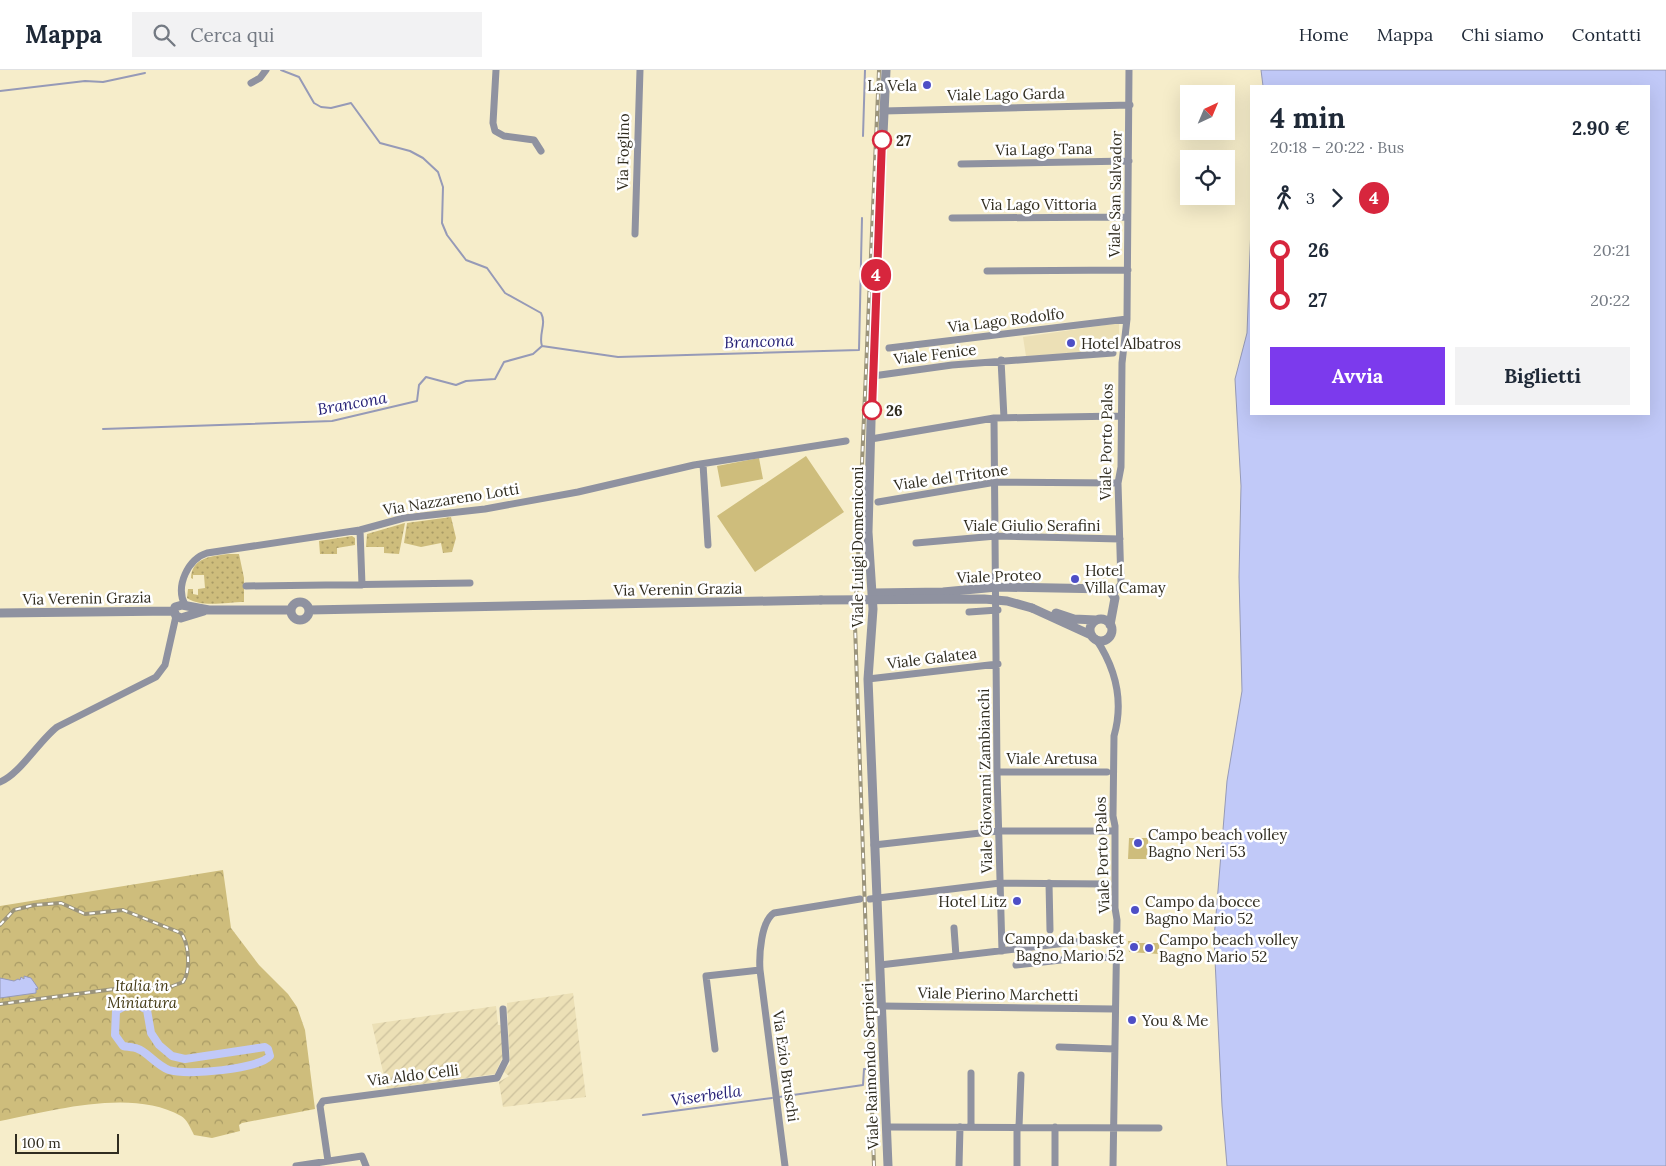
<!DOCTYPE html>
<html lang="it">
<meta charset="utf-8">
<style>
:root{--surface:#fff;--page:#f2f2f3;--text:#1f2937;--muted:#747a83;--line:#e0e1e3;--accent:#7c3aed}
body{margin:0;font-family:Lora,serif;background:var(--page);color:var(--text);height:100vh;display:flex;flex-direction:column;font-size:19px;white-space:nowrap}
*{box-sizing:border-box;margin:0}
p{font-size:16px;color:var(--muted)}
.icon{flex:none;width:28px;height:28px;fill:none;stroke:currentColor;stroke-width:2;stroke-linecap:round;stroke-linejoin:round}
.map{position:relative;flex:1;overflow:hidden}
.side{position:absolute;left:1250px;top:15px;width:400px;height:330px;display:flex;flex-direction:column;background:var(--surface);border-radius:0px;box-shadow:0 5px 20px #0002}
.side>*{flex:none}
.badge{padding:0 10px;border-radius:16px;font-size:18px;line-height:32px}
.needle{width:32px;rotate:44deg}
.fabs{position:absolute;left:1180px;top:15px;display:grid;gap:10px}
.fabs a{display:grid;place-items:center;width:55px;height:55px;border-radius:0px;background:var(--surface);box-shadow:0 5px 20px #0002;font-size:25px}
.scale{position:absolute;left:15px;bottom:12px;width:104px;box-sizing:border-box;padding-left:5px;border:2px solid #302c1f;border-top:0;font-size:14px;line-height:18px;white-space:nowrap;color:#302c1f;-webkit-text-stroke:4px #fff;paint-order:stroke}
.map>.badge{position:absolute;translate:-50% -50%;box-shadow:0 0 0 2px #fff}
.legs{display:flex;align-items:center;gap:8px;height:55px;padding:0 20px;font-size:16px}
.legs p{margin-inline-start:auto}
.head{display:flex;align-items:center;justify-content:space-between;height:85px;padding:0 20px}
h1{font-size:28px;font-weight:800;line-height:38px}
.cta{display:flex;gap:10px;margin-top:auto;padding:10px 20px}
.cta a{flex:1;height:58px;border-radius:0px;background:var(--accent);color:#fff;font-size:20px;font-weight:800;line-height:58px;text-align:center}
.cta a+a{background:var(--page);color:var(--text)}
ul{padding:0 20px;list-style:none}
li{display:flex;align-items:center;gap:18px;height:50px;font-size:19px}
li i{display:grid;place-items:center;width:8px;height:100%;margin:0 6px;background:currentColor}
li i::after{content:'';width:12px;height:12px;margin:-6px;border:4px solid;border-radius:50%;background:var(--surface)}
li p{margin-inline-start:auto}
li:first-child i{background:linear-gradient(#0000 50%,currentColor 0)}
li:last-child i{background:linear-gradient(currentColor 50%,#0000 0)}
header{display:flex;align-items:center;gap:30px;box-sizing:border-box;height:70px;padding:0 25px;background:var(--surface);border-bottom:1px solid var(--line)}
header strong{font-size:24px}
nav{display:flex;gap:28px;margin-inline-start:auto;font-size:18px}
.search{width:350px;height:45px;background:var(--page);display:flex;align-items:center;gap:12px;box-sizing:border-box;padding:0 18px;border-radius:0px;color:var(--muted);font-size:19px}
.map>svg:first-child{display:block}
</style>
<header>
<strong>Mappa</strong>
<div class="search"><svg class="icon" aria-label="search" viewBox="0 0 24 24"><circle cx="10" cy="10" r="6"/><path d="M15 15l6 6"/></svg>Cerca qui</div>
<nav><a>Home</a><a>Mappa</a><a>Chi siamo</a><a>Contatti</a></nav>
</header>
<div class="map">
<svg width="1666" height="1096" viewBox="0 0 1666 1096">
<defs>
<pattern id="industrial-furrows" width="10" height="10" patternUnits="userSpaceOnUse" patternTransform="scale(1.25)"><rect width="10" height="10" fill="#ece0b6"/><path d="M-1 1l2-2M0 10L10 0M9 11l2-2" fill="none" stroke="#cbc09c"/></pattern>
<pattern id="grass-dots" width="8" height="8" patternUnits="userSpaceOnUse" patternTransform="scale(1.25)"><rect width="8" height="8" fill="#cebd7c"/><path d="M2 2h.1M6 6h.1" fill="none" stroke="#a89a65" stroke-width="1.8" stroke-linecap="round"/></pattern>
<pattern id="park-crowns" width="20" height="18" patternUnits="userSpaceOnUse" patternTransform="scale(1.25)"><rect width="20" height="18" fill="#cebd7c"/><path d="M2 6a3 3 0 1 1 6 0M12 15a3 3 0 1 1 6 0" fill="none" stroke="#a89a65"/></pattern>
</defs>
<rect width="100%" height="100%" fill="#f6edca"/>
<path fill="#ece0b6" d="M1119,253V280L1026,286L1023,267Z"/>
<path fill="url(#industrial-furrows)" d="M573,923L586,1027L503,1037L499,1012L509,1006L503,1001L510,994L507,933Z
M496,936L498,955H501L503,986L495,1004L387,1019L372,954Z"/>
<path fill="url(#grass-dots)" d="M451,447L456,468L452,482L443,483L441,473L421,477L404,473L407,453Z
M405,453L399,484L384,483V477H366L367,464Z
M352,466L355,468V475L337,478V484H320L319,471Z
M229,484H239L244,508V532C227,532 201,538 187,528L188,519H193V524L198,525V519L205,518L204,505H193V509L191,508C192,487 212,486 229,484Z"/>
<path fill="url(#park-crowns)" d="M223,800L231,858L259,895L288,924L297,937L305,960L315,1039L242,1053L239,1055L240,1061L212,1068L194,1065C191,1059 187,1049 181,1046C131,1018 53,1041 0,1051V836Z"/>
<path fill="#cebd7c" d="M806,386L844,442L755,502L717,446Z
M759,388L763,409L721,417L717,396Z
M1129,768H1148V789H1128Z
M1128,871H1139V881V873H1159V884L1129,882Z"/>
<path fill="#c1c9f8" stroke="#969ab7" d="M1261,0H1666V1096H1227L1222,1036L1214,869L1227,711L1242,621L1239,507L1241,416L1235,309L1247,263L1251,156V344H1649V16H1263Z
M24,906L31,908L38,918L37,920L36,918V923L0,928V908L14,911L18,909L20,910L21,907L24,909Z"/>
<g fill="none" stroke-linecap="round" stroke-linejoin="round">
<path stroke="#969ab7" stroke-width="2" d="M281,0L299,7L314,33L321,37L331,38L351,33L380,73L410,81L423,88L438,102L443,117L442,153L447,165L466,190L487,198L505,223L541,243C547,254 538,265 542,276
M0,21L85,11L103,12L145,3
M863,66L865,0
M542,276L618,287L859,280L862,148
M103,359L332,351L417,331L419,315L426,307L456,315L466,311L495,309L504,292L533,284L542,276
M779,1027L863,1015L864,999H869
M643,1045L772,1028"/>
<path stroke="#c1c9f8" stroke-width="8" d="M138,935L147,940L151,963L159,975L172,986L185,989L265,977L268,979L270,986C259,999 187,1006 169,1000C156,995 146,981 138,979C134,977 128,977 123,976L115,965L116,941L123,937Z"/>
<path stroke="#8f92a0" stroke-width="7" d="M496,0L493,53L495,61L504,66L534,70L541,81
M251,13L260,8L266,0
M883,41L1130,35
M961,94L1129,91
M952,148L1127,147
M635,164L640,0
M987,201L1128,200
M889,278L1127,249
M1001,290L1004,348
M873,306L952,295L1113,283
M994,348L997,702L1002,881
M871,369L994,348L1121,346
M703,394L708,475
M878,432L996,412L1118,413
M360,460L362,515
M916,473L996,466L1120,469
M246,516L470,513
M1114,523L1121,514L1118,413L1121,397L1122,293L1127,249L1129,0
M185,535C175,516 188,489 207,483L360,460L404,448L485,439L578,422L694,395L846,371
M969,542L998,540
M1096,569C1116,599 1124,631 1114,666L1113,746L1115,756V838L1117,850L1113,1096
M868,609L998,594
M997,702H1107
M0,712C19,705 39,671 57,657L156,607L165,595L176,546
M874,775L998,761H1115
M1049,813L1050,860
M870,829L1000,813L1107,814
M954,858L956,886
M880,895L1117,867
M1016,895L1070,889L1117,887
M881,936L1114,939
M1059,977L1115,979
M715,979L706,906L760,900
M887,1057L1159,1058
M971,1057V1003
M1017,1057V1096
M1019,1057L1021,1005
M328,1091L320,1036L323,1031L497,1008L506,990L503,939
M296,1096L362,1086L366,1096
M785,1096L760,900C759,885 761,851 774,843L860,829
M959,1096L960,1057
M1055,1096V1057"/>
<path stroke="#8f92a0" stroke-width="9" d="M886,0L873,279L868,462L873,539L868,609L888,1096
M873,523L943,522L997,517L1109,519L1115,528L1110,555
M291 541a9 9 0 1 1 18 0a9 9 0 1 1-18 0Z
M1032,538L1091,565
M309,540L821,530
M174,541L175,537L182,535L209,540H291
M174,541L176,546L181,548L204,541
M0,543L174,541
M1056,543L1074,549L1096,550
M1090 560a11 11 0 1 1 22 0a11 11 0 1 1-22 0Z"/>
<g stroke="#9b947b" stroke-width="4">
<path id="rail" d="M0,855L14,840L34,835L61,833L85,844L123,840L181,863C189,873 191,901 183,912L165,919L130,917L0,934
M874,1096L855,555L879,0"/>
</g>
<use href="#rail" stroke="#fff" stroke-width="2" stroke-dasharray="5.5" stroke-linecap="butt"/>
<path stroke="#8f92a0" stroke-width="9" d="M821,530L984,529L1007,531L1032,538"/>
</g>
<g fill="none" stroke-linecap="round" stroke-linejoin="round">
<g stroke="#fff" stroke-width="11">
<path id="line-1" d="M872,340L882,70"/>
</g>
<use href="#line-1" stroke="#d7263d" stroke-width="8"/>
</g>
<g fill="#4e4fc6" stroke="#fff" stroke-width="2">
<circle cx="927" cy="15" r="5"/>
<circle cx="1071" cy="273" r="5"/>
<circle cx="1075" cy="509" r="5"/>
<circle cx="1138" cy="773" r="5"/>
<circle cx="1017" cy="831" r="5"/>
<circle cx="1135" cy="840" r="5"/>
<circle cx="1134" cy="877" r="5"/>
<circle cx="1149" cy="878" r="5"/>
<circle cx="1132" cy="950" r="5"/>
</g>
<g fill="#fff" stroke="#d7263d" stroke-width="2.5">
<circle cx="882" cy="70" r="9"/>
<circle cx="872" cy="340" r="9"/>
</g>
<g text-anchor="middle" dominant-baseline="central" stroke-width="5" stroke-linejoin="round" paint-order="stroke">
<g font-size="15" fill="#302c1f" stroke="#fff" text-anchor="start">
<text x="917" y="15" text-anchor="end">La Vela</text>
<text x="1081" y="273">Hotel Albatros</text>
<text x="1085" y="500">Hotel<tspan x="1085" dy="17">Villa Camay</tspan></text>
<text x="1148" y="764">Campo beach volley<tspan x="1148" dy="17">Bagno Neri 53</tspan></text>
<text x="1007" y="831" text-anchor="end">Hotel Litz</text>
<text x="1145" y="831">Campo da bocce<tspan x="1145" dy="17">Bagno Mario 52</tspan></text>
<text x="1124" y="868" text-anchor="end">Campo da basket<tspan x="1124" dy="17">Bagno Mario 52</tspan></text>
<text x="1159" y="869">Campo beach volley<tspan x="1159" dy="17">Bagno Mario 52</tspan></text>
<text x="1142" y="950">You &amp; Me</text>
</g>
<g font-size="15" fill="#302c1f" stroke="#fff">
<text transform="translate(1006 24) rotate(-1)">Viale Lago Garda</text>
<text transform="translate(1044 79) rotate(-1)">Via Lago Tana</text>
<text transform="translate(623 82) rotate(-89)">Via Foglino</text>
<text transform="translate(1115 124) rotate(-89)">Viale San Salvador</text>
<text x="1039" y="134">Via Lago Vittoria</text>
<text transform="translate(1006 250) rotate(-7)">Via Lago Rodolfo</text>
<text transform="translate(935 284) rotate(-7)">Viale Fenice</text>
<text transform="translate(1106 372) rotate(-89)">Viale Porto Palos</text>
<text transform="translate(951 407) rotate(-8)">Viale del Tritone</text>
<text transform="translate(451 429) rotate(-9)">Via Nazzareno Lotti</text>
<text x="1032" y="455">Viale Giulio Serafini</text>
<text transform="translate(857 477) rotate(-90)">Viale Luigi Domeniconi</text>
<text transform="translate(999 506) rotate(-2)">Viale Proteo</text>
<text transform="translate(678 519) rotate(-1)">Via Verenin Grazia</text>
<text transform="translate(87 528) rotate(-1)">Via Verenin Grazia</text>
<text transform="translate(932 588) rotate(-7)">Viale Galatea</text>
<text x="1052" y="688">Viale Aretusa</text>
<text transform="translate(985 711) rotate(-91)">Viale Giovanni Zambianchi</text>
<text transform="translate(1102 785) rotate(-92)">Viale Porto Palos</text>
<text transform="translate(998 924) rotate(1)">Viale Pierino Marchetti</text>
<text transform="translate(786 996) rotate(82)">Via Ezio Bruschi</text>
<text transform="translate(870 996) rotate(-92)">Viale Raimondo Serpieri</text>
<text transform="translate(413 1005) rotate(-7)">Via Aldo Celli</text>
</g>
<g font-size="15" font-weight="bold" fill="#302c1f" stroke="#fff" text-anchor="start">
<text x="896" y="70">27</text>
<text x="886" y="340">26</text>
</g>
<g font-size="15" font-style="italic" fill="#443a15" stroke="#fff">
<text x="142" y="915">Italia in<tspan x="142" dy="17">Miniatura</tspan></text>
</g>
<g font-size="16" font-style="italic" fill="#262176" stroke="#fff">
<text transform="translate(759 271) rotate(-2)">Brancona</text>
<text transform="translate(352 333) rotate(-10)">Brancona</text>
<text transform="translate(706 1025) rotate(-8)">Viserbella</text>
</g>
</g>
</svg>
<div class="fabs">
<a><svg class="needle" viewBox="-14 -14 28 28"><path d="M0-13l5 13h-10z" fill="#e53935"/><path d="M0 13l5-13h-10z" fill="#747a83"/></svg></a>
<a><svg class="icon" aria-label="locate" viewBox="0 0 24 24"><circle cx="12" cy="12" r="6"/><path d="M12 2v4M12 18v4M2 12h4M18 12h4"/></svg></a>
</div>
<div class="scale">100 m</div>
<b class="badge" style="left:876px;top:205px;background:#d7263d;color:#fff">4</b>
<section class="side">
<div class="head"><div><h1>4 min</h1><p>20:18 – 20:22 · Bus</p></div><b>2.90 €</b></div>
<div class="legs"><svg class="icon" aria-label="walk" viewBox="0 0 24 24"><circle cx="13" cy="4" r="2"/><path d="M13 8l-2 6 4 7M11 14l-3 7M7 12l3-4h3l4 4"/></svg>3<svg class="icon" aria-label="forward" viewBox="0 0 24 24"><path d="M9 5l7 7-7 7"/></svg><b class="badge" style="background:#d7263d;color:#fff">4</b></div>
<ul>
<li><i style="color:#d7263d"></i><b>26</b><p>20:21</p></li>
<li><i style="color:#d7263d"></i><b>27</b><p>20:22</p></li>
</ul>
<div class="cta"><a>Avvia</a><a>Biglietti</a></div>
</section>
</div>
